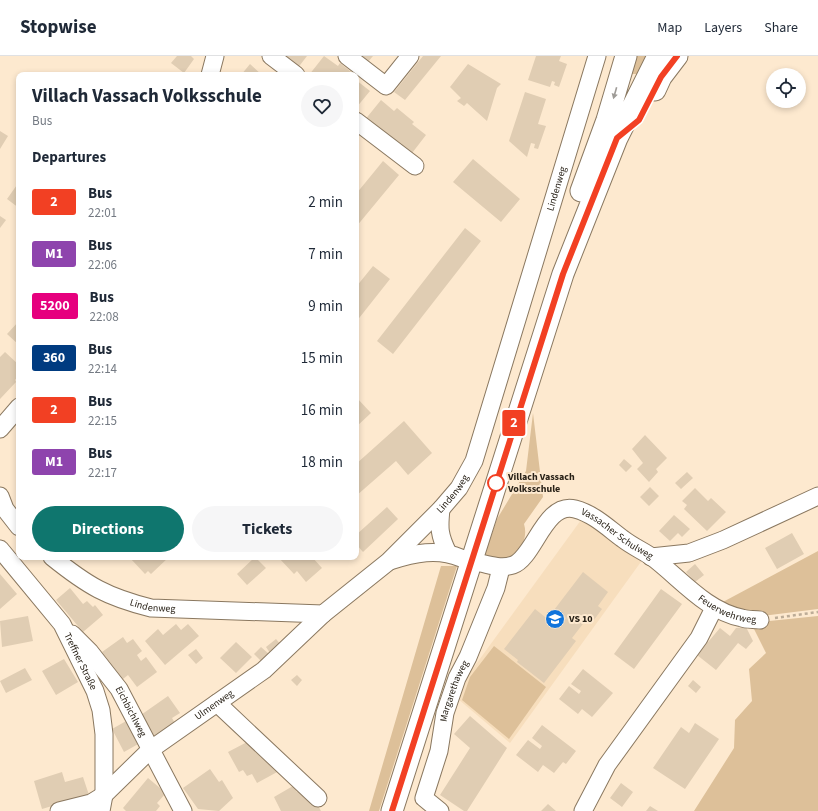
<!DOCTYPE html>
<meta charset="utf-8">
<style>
:root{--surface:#fff;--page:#f6f6f7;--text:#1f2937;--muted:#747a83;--line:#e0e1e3;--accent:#0f766e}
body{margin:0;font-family:"Source Sans 3",sans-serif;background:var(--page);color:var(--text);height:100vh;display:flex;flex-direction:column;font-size:15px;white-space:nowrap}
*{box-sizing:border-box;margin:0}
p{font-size:13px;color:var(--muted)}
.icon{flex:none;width:22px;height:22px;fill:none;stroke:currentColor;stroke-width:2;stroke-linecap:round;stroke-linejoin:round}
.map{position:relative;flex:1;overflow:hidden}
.drawer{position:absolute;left:16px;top:16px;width:343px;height:488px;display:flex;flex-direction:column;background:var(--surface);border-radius:8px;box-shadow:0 2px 6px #0003}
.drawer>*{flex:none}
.badge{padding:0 8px;border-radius:3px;font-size:14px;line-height:26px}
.fabs{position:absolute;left:766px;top:12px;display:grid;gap:8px}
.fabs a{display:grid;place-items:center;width:40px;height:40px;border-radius:50%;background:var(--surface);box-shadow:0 2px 6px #0003;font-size:20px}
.map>.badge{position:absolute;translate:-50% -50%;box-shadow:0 0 0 2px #fff}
h2{padding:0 16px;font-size:15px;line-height:36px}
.round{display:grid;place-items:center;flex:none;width:42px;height:42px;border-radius:21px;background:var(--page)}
.headline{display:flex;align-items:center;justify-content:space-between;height:68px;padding:0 16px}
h1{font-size:19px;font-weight:700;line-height:30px}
.primary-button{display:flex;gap:8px;margin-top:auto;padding:8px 16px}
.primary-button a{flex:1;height:46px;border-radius:24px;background:var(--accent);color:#fff;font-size:16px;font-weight:700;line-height:46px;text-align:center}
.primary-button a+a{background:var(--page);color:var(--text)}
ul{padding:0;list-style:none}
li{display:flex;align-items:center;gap:12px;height:52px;padding:0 16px}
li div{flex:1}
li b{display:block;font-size:15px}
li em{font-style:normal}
li .badge{min-width:44px;font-weight:700;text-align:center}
header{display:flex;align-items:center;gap:24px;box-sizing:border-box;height:56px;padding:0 20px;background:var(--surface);border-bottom:1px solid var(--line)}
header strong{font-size:19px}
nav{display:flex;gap:22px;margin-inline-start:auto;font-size:14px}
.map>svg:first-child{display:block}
</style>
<header>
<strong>Stopwise</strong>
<nav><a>Map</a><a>Layers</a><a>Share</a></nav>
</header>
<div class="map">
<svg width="818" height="755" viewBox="0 0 818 755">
<rect width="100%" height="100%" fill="#fde9cf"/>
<path fill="#f7debd" d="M581,464L597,472L643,503L510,687L458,643L466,622Z"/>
<path fill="#ddc099" d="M633,0H647L637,18H632L629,12Z
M533,357L543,441L524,468C529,484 518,502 500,504C495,504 489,502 484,501L497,463L526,415Z
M818,495V553L762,560L721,547Z
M441,510H457L379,755H369Z
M818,560V755H694L734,692L735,664L752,645L749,613L766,597L751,567Z
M494,590L546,631L509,683L462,644L470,621Z"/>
<path fill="#e0cdb3" d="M177,0H191L194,3L184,17L171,7Z
M281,0H307L297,13Z
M324,0L338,10L340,7L355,19H309Z
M361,0H373L368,6Z
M423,0H441L405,44L394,36Z
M536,0H561L559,5L567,8L559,31L554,29L555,26L552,25L550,31L528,24Z
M250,8L262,19H241Z
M468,8L501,28L497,32L487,65L467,47L464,50L457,45L461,42L450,31Z
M356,24L370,35L356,52Z
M525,36L546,43L538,68L546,70L538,93L534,92L535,88L531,87L527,101L509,85Z
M381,44L394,55L397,52L414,66L412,68L426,79L409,101L364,65Z
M0,75L8,80L0,93Z
M473,103L520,143L501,166L453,126Z
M383,105L399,119L356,171V138Z
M19,126V152L7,143Z
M0,160L6,164L0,172Z
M465,172L481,185L393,298L377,285Z
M373,210L390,223L356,266V231Z
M19,265V289L7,278Z
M5,296L19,309V319L15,324L16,326L0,343V301Z
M356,341L371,357L356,371Z
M404,365L432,397L408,419L396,405L356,440V408Z
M645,379L667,402L656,413L658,416L649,426L637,413L643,407L632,393Z
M624,403L632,410L626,416L619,409Z
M687,416L693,422L681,433L675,427Z
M650,431L659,440L649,450L640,441Z
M695,432L708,445L711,442L726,456L707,475L684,453L687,449L682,445Z
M387,451L398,463L363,496L356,488V479Z
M674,459L690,473L682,481L678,477L670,485L659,475Z
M792,477L804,498L777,513L765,492Z
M132,501H169L151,518L148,515L145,518L130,502Z
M255,501L266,512L247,529L237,518Z
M278,501H312L322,512L306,526L297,515L294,518Z
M695,508L704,519L695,526L686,516Z
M583,516L608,536L598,550L602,553L594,564L589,560L572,582L576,585L544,627L517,606L518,604L504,593L535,553L559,572L566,562L554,554Z
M0,518L17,538L0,553Z
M70,532L83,548L87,545L93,551L95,549L103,559L83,576L56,544Z
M661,533L682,548L634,613L614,598Z
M28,560L33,585L2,591L0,565Z
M176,568L181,574L188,568L199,580L165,609L145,585L158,573L163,579Z
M746,571L753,585L746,593L738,587L716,614L697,599L720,572L730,580L736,572Z
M123,581L127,587L133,583L142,595L137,599L141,605L146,601L157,616L137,631L128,619L123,623L102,596Z
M276,583L281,589L270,597L266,591Z
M236,586L252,601L236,617L220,602Z
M261,591L269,598L262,606L254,598Z
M196,593L203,602L196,608L188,599Z
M64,603L78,626L56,639L42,615Z
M25,612L32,624L6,637L0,625Z
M583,613L613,637L592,661L582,653L578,658L559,643L569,630L579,638L581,635L571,628Z
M297,619L302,624L297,630L291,624Z
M693,624L701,631L696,637L688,630Z
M168,640L180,657L172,662L175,667L152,682L138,661Z
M470,660L507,692L467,755H464L440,739L470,692L454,678Z
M128,664L140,687L124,696L112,673Z
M695,667L719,683L685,733L653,712L681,671L689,677Z
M542,669L576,695L566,708L563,706L554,717L543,709L538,716L516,699L528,684L540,693L542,690L532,682Z
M249,685L253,692L258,689L268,708L274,705L279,715L257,727L252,718L247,720L243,714L239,716L228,696Z
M210,713L219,726L222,724L233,742L219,755L198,753L183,732Z
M62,716L65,726L83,721L89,739L42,753L34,725Z
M148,722L166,737L157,747L160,750L156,755H126L123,752Z
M621,727L633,736L622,751L610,742Z
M293,730L297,736L302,733L311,749L316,746L321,755H281L274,741Z
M548,748L556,755H541Z
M650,750L658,755H646Z"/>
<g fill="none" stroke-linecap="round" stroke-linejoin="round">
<g stroke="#8a7860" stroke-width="19">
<g id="minor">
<path d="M271,0L296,19"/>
<path d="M347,0L386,30L410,0"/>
<path d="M210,19L215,0"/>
<path d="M356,65L415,110"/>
<path d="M0,373L19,351"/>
<path d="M0,440L5,453L19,471"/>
<path d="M441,453C439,472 439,479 448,497"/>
<path id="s1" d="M0,493L62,568L95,635L101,654L104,678V739L101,755"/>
<path id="s2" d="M52,501C88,530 107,541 151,552L323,558L388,506L441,453L459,432L474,405L597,0"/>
<path d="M651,501L689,497L723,484L818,440"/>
<path d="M390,505C414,497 438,492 461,502"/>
<path id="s3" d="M480,507C491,509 501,513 513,509C534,502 545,445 575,453C594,458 608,472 623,483C632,490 643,495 652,501C680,522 706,555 742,562C747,564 754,563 760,564"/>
<path id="s4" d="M72,578L90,596L119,633L183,755"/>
<path d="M217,647L318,742"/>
<path id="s5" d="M59,755L91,747L104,739L150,694L264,614L323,558"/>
<path id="s6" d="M440,755L424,742L439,695L445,657L457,622L468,601L496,532L501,512"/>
<path d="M583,755L607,709L699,582L714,552"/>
</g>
</g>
<g stroke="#8a7860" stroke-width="23">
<path id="major" d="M655,34L661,21L677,0
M581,135L607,64L626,0
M392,755L563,218L617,82L658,0"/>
</g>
<path stroke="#bcac97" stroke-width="2.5" stroke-dasharray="3 3" stroke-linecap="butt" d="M775,562L818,556"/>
<use href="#minor" stroke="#fff" stroke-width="17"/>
<use href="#major" stroke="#fff" stroke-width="21"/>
</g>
<defs><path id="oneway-solid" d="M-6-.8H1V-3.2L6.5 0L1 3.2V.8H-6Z"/></defs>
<use fill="#9e9b97" href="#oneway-solid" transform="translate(615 37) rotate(106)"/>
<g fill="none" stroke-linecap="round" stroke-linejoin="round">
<g stroke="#fff" stroke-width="9">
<path id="line" d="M392,755L563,218L617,82L639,64L661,21L677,0"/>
</g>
<use href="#line" stroke="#f24023" stroke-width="6"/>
</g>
<defs>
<g id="school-disc" transform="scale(1)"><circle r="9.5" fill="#1074dc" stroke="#fde9cf"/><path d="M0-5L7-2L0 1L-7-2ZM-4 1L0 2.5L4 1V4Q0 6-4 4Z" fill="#fff"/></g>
</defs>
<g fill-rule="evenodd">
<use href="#school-disc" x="555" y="563"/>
</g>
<circle fill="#fff" stroke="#f24023" stroke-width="2" cx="496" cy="427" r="8"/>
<g text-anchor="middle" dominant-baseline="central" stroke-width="4" stroke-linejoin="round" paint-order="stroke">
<g font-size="10" fill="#282117" stroke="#fde9cf">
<text stroke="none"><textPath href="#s2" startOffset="786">Lindenweg</textPath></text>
<text stroke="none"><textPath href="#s2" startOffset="462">Lindenweg</textPath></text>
<text stroke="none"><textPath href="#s3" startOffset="171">Vassacher Schulweg</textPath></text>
<text stroke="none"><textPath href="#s2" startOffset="114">Lindenweg</textPath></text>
<text stroke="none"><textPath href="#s3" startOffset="306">Feuerwehrweg</textPath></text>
<text stroke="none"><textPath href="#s1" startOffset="139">Treffner Straße</textPath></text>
<text stroke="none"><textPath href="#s6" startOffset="132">Margarethaweg</textPath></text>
<text stroke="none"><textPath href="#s5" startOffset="191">Ulmenweg</textPath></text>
<text stroke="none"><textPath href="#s4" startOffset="98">Eichbichlweg</textPath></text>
</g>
<g font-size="10" font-weight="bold" fill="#282117" stroke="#fde9cf" text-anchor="start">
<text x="508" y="421">Villach Vassach<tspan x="508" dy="12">Volksschule</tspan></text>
</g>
<g font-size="10" font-weight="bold" fill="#282117" stroke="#fde9cf" text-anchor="start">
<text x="569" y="563">VS 10</text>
</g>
</g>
</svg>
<div class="fabs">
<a><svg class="icon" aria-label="locate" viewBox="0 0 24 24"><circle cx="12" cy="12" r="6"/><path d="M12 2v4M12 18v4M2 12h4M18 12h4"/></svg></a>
</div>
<b class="badge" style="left:514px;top:367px;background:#f24023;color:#fff">2</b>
<section class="drawer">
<div class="headline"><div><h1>Villach Vassach Volksschule</h1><p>Bus</p></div><a class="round"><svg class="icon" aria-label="heart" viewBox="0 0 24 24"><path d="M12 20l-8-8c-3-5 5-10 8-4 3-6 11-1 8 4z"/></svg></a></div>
<h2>Departures</h2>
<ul>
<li><span class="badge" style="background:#f24023;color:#fff">2</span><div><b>Bus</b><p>22:01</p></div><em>2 min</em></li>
<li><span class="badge" style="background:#8e44ad;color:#fff">M1</span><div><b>Bus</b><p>22:06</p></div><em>7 min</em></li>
<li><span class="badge" style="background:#e6007e;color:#fff">5200</span><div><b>Bus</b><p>22:08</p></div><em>9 min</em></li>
<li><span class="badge" style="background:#003b80;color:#fff">360</span><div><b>Bus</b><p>22:14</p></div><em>15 min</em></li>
<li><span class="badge" style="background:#f24023;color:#fff">2</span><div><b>Bus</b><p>22:15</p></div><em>16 min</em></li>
<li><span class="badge" style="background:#8e44ad;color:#fff">M1</span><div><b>Bus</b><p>22:17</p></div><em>18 min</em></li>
</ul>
<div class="primary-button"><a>Directions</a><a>Tickets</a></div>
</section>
</div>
